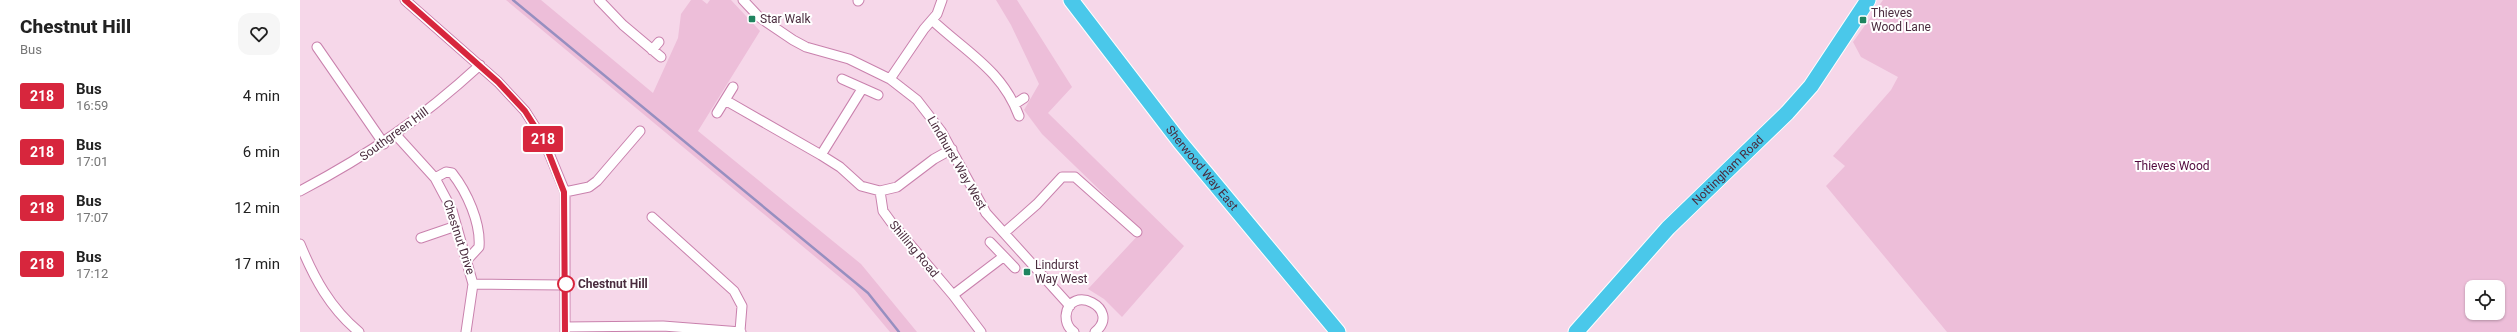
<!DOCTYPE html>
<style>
:root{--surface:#fff;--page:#f6f6f6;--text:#222;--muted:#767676}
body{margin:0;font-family:Roboto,sans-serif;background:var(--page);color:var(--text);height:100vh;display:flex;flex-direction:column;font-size:15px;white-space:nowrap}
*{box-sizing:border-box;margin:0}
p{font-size:13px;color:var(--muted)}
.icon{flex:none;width:22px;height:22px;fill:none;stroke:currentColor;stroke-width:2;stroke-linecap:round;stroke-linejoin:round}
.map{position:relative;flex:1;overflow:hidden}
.details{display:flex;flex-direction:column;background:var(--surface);width:300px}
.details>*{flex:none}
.badge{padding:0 8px;border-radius:3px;font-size:14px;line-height:26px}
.buttons{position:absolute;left:2165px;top:280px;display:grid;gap:8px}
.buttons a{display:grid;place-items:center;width:40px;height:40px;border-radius:8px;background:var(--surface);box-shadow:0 1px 3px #0004;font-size:20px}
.map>.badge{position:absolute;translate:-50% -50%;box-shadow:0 0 0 2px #fff}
.round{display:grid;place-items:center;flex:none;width:42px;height:42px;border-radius:12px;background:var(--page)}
.head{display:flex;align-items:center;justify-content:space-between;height:68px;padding:0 20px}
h1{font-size:19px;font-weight:800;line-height:30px}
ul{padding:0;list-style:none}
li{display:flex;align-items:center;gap:12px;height:56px;padding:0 20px}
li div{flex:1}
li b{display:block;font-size:15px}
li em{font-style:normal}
li .badge{min-width:44px;font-weight:700;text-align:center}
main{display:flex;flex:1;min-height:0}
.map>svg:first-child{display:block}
</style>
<main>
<section class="details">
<div class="head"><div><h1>Chestnut Hill</h1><p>Bus</p></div><a class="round"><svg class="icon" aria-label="heart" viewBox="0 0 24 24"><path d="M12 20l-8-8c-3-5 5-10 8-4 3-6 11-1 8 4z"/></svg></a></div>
<ul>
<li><span class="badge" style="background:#d7263d;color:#fff">218</span><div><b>Bus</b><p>16:59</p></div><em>4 min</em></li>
<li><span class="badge" style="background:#d7263d;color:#fff">218</span><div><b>Bus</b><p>17:01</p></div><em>6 min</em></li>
<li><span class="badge" style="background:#d7263d;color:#fff">218</span><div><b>Bus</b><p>17:07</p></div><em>12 min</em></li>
<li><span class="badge" style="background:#d7263d;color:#fff">218</span><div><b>Bus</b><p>17:12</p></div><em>17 min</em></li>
</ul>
</section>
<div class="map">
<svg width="2217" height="332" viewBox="0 0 2217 332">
<rect width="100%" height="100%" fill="#f6d7e9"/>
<path fill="#edbed9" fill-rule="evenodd" d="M206,0H241L353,93L378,38L381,14L391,0H402L407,4L410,0H431L460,31L398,131L561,264L617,332H590L554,289Z
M696,0H717L772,87L748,113L884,246L822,317L804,299L788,289L842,231L742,134L724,110L739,84L711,25Z
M1583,0H2217V332H1647L1526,186L1545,166L1533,156L1591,90L1598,77L1561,57L1553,42ZM2172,287H2198V313H2172Z"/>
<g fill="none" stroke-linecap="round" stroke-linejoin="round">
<path stroke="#978fc0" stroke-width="2.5" d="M213,0L568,293L599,332"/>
<g stroke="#c981ad" stroke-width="11">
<path id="minor" d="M105,0L198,82L225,111L244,141L265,192V332
M299,0L323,25L361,57
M443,0L459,17L493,40L506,47L549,59L590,79L617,100L641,131L686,213L770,306
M558,1L559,0
M632,20C666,52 702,70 719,116
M17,47L84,144
M352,50L359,42
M542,79L578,95
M590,79L624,29L637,14L642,0
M425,100L521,155L540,167L561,186L580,191
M715,104L724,98
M417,113L433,87
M96,135L135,178L152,210L173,284L166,332
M521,155L562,89
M135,178L146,172L152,173C167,192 181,223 179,247L167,260
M0,191C70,154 121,119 180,65
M580,191L583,211L591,222L653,295L681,332
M580,191L597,187L634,159L652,149
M265,192L289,187L297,181L340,131
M352,217L434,291L442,306L440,331
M704,233L737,204L762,177H775L837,232
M121,238L156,226
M690,242L715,268
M0,244C14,278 30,308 59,332
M173,284L266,285
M653,295L703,257
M265,327L363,326L441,332
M774,332C768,328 766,322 766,316C769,282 823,309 795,332"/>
</g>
<g stroke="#fff" stroke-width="17">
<g id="trunk">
<path id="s1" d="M771,0L880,142L1038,332"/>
<path id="s2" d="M1276,332L1368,228L1487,113L1511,86L1568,0"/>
</g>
</g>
<use href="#minor" stroke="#fff" stroke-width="9"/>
<use href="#trunk" stroke="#4ac8ea" stroke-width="15"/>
</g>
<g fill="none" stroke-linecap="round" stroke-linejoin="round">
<g stroke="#fff" stroke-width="9">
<path id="line" d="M105,0L198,82L225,111L244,141L264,192L265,332"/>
</g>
<use href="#line" stroke="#d7263d" stroke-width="6"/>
</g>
<g fill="#1f845f" stroke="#fff" stroke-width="1.5">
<rect x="448" y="15" width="8" height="8" rx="2"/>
<rect x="1559" y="16" width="8" height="8" rx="2"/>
<rect x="723" y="268" width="8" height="8" rx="2"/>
</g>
<circle fill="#fff" stroke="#d7263d" stroke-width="2" cx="266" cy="284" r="8"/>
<g text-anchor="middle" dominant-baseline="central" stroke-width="4" stroke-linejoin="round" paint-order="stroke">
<g font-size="12" fill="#4a2c3e" stroke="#fff" text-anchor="start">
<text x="1571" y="13">Thieves<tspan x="1571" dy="14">Wood Lane</tspan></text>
<text x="460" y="19">Star Walk</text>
<text x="735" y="265">Lindurst<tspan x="735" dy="14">Way West</tspan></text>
</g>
<g font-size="12" fill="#4a2c3e" stroke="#fff">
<text transform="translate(94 134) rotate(-36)">Southgreen Hill</text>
<text transform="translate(657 163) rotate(60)">Lindhurst Way West</text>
<text stroke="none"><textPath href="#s1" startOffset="213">Sherwood Way East</textPath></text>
<text stroke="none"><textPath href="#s2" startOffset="222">Nottingham Road</textPath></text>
<text transform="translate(159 237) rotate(72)">Chestnut Drive</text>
<text transform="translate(614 249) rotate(50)">Shilling Road</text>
</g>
<g font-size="12" fill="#52093d" stroke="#fff">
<text x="1872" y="166">Thieves Wood</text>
</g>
<g font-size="12" font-weight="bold" fill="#4a2c3e" stroke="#fff" text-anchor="start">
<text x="278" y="284">Chestnut Hill</text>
</g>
</g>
</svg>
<div class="buttons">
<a><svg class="icon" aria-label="locate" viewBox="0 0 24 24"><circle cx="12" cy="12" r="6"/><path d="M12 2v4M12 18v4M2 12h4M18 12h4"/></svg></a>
</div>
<b class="badge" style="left:243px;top:139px;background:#d7263d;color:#fff">218</b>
</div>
</main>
